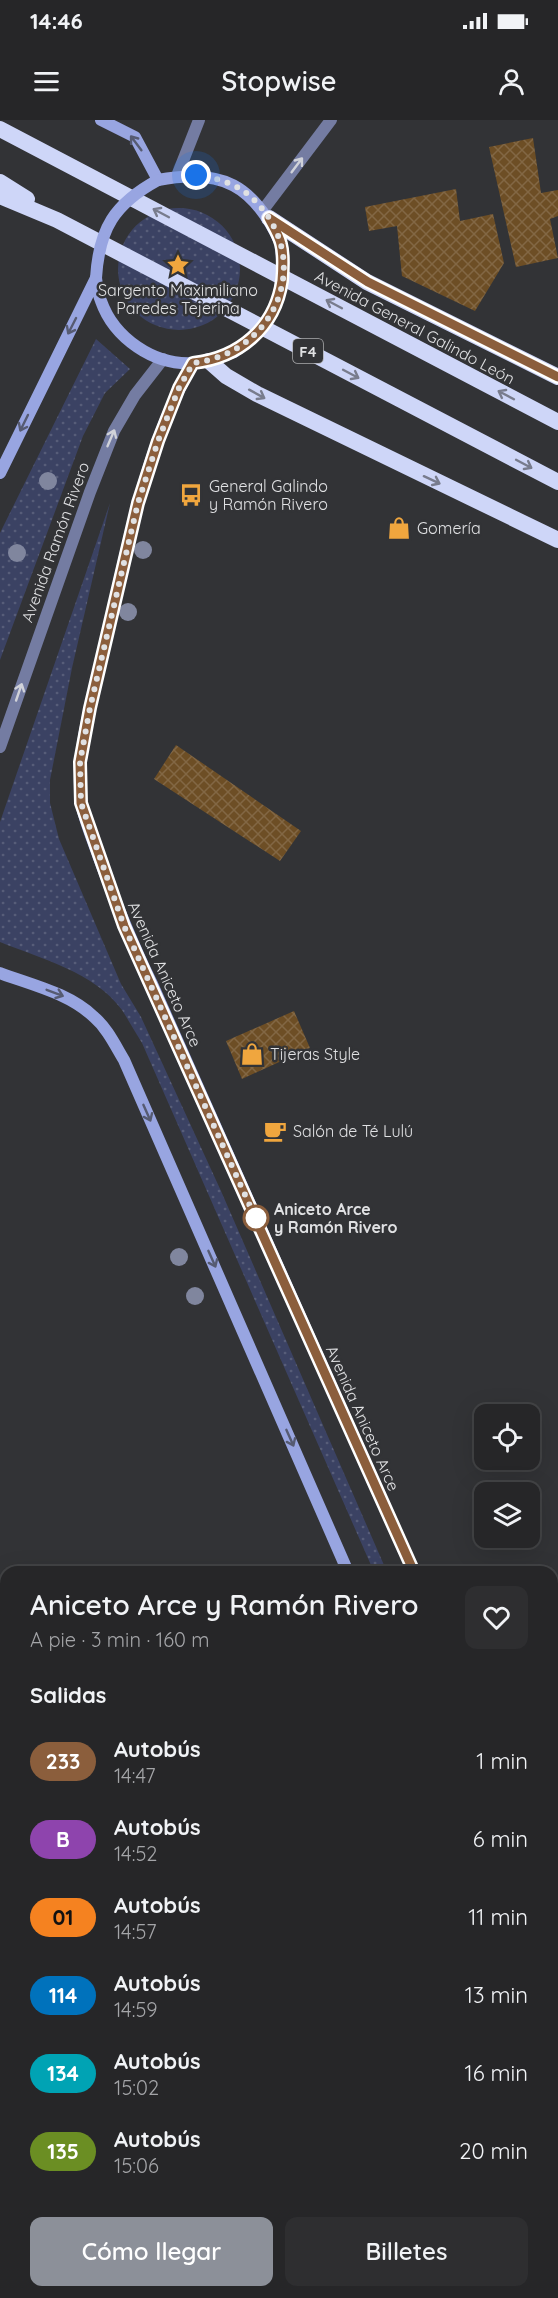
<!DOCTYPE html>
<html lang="es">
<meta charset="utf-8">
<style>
:root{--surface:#262628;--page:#2e2e30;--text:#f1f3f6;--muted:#a4a5a8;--line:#424345;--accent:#8c9099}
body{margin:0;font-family:Quicksand,sans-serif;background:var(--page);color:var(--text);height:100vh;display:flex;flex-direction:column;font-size:22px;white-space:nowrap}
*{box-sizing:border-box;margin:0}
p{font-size:20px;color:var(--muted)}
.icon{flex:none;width:33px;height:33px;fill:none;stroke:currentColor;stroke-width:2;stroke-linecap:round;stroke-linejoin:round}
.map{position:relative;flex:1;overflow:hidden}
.side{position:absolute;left:0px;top:1446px;width:558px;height:732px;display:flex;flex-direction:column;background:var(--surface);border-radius:18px 18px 0 0;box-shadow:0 6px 24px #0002,0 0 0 2px var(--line)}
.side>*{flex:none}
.badge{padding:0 12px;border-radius:20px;font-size:21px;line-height:39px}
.fabs{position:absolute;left:474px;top:1284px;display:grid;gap:12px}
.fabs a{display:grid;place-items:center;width:66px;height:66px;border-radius:12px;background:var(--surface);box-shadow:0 6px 24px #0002,0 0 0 2px var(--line);font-size:30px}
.you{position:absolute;width:30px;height:30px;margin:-15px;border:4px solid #fff;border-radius:50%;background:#1a73e8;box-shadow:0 0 0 9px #1a73e833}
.map>.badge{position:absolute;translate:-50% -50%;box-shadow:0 0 0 3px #fff}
h2{padding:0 30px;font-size:22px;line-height:54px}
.round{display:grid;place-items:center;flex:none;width:63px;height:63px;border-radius:12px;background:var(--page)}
.head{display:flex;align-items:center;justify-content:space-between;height:102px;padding:0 30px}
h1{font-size:28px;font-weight:600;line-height:45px}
.button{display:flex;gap:12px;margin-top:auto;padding:12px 30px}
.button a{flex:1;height:69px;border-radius:12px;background:var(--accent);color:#fff;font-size:24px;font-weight:600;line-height:69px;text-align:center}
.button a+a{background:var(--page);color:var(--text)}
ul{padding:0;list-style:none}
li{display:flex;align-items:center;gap:18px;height:78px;padding:0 30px}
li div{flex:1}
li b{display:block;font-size:22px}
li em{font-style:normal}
li .badge{min-width:66px;font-weight:700;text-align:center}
.status{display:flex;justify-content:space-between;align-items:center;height:42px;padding:0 30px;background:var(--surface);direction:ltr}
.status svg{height:16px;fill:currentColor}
header{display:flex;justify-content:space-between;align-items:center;height:78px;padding:0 30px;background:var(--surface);font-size:27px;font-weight:600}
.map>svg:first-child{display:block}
</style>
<div class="status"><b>14:46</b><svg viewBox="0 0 49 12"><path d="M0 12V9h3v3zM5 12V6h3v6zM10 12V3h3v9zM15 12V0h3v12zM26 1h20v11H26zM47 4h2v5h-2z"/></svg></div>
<header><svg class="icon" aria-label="menu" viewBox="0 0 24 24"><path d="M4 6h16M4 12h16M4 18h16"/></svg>Stopwise<svg class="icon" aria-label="person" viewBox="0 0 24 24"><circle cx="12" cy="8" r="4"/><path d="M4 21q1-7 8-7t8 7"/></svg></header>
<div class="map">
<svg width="558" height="2178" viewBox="0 0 558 2178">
<defs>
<pattern id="grass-dots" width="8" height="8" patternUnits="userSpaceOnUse" patternTransform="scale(1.5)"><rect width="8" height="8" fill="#3b4263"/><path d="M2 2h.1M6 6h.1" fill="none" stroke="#575d79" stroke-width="1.8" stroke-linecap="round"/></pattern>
<pattern id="building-cross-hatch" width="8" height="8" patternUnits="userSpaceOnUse" patternTransform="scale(1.5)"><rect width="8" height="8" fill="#6d4e25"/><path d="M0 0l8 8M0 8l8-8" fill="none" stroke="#826744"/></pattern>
</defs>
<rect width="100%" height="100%" fill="#323336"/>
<path fill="url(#grass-dots)" d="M118 149a61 61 0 1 1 122 0a61 61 0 1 1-122 0Z
M96,219L130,249L105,273L83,316L0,540V413Z
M110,383L72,548L50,660V683L59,719L121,864L141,897L221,1071L387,1452H374L142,923C135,912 129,901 122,890C94,852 42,839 0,822V702Z
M552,1828L558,1842V1871L552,1858Z"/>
<path fill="url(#building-cross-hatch)" d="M533,18L541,73L558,70V96L550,99L558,138L516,147L489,27Z
M456,69L460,101L493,94L504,143L475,191L402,156L397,106L369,111L365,87Z
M176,625L301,711L280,741L154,659Z
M294,891L310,928L242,959L226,921Z
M5,2123H6V2141L0,2140Z
M120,2172H183L182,2178H139Z"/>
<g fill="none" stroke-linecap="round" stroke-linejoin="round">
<path stroke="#747ca2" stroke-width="12" d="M177,56L199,0
M263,90L331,0"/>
<path stroke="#747ca2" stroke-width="12" d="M0,627L90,372L114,311L135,275L163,239"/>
<path stroke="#98a5e1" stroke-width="12" d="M101,0L135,17L158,60C222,48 254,65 281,124
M96,158C97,166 98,174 101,181C114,218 154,246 194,243C208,242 221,237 234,232
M193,243C144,330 127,429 105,525C94,575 75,630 81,682C84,700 93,720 99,738C115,781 132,823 152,864L414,1452
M0,353L96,158
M0,853C32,865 69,873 94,897C107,908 115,925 124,940L348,1452
M552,1762L558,1775
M552,1919L558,1932"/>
<path stroke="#ced6f8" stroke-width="16" d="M0,9L558,302
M0,62L27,79
M0,76L57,100L558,362
M269,98L367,162L558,257
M209,241L226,256L257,274L558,420"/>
<path stroke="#98a5e1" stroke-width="12" d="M96,158C99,109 114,84 158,60
M234,232C276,201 286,176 281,124"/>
</g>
<g fill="#80869e">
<circle cx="48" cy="361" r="9"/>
<circle cx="143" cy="430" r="9"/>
<circle cx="17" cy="433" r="9"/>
<circle cx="128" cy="492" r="9"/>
<circle cx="179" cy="1137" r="9"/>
<circle cx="195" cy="1176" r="9"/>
</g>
<defs><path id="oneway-shaft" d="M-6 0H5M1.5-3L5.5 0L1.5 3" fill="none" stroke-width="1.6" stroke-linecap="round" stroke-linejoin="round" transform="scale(1.5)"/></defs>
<g stroke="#565b72">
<use href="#oneway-shaft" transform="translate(136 23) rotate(-127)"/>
<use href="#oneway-shaft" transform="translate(72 206) rotate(117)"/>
<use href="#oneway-shaft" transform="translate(24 303) rotate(116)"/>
<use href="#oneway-shaft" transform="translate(55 873) rotate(21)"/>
<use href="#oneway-shaft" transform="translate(147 993) rotate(66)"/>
<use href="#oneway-shaft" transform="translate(212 1139) rotate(66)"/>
<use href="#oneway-shaft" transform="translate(290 1318) rotate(66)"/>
</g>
<g stroke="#d0d2d9">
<use href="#oneway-shaft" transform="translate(297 45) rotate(-53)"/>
<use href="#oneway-shaft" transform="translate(111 318) rotate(-67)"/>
<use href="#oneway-shaft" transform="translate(19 572) rotate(-71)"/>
</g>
<g stroke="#787c8d">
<use href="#oneway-shaft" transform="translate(161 93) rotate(-152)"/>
<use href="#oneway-shaft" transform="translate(334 184) rotate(-152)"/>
<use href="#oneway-shaft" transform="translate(351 254) rotate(28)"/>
<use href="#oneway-shaft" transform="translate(257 274) rotate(29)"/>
<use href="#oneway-shaft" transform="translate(506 275) rotate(-152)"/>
<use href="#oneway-shaft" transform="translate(524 344) rotate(28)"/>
<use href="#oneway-shaft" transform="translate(432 360) rotate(25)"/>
</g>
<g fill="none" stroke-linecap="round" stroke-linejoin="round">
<g stroke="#fff" stroke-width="14">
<path id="line" d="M414,1452L124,806L81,683L80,642L90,588L138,383L158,321L179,268L193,243C239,238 275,208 282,161C283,149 284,135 281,124C279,115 273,106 269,98L368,162L558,257"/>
</g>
<use href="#line" stroke="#8b5e3c" stroke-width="9"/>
<path stroke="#e0e1e3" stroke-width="6" stroke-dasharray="0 10.8" d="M196,55C216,58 236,63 251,77C316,136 278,233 193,243L179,268L158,321L138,383L90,588L80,642L81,683L124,806L259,1106L256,1098"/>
</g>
<defs>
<g id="sight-bare" transform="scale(1.8)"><path d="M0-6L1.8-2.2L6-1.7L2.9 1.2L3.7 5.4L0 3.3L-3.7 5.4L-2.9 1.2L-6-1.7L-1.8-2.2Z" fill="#f0a63e" stroke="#323336" stroke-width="2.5" paint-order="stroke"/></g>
<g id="bus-bare" transform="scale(1.8)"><path d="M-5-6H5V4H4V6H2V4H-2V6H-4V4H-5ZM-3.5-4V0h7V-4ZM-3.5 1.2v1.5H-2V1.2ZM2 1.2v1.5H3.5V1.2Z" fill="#f0a63e" stroke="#323336" stroke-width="2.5" paint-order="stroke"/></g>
<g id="shop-bare" transform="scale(1.8)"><path d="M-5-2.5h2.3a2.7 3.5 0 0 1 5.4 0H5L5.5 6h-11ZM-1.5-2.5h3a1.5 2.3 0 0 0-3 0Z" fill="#f0a63e" stroke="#323336" stroke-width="2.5" paint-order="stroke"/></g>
<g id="cafe-bare" transform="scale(1.8)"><path d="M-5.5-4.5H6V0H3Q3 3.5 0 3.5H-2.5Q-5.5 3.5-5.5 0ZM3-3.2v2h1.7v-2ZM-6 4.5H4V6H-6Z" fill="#f0a63e" stroke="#323336" stroke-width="2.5" paint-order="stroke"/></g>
</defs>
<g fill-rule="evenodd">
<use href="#sight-bare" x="178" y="145"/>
<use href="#bus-bare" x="191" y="375"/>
<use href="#shop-bare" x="399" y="408"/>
<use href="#shop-bare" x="252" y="934"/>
<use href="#cafe-bare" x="275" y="1011"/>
</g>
<circle fill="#fff" stroke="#8b5e3c" stroke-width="3" cx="256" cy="1098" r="12"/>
<g text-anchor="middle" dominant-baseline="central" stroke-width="5" stroke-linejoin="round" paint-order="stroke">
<rect fill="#323336" stroke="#acadaf" stroke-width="1.5" x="293" y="219" width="30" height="24" rx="4.5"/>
<g font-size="15" font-weight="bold" fill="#e0e1e3">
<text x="308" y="231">F4</text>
</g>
<g font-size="16" fill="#e0e1e3" stroke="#323336" text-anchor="start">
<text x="178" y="170" text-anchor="middle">Sargento Maximiliano<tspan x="178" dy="18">Paredes Tejerina</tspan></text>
<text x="209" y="366">General Galindo<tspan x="209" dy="18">y Ramón Rivero</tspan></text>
<text x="417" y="408">Gomería</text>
<text x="270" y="934">Tijeras Style</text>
<text x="293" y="1011">Salón de Té Lulú</text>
</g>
<g font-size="16" fill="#e0e1e3" stroke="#323336">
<text transform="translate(415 207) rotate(28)">Avenida General Galindo León</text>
<text transform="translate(55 422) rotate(-70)">Avenida Ramón Rivero</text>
<text transform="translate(165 854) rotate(66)">Avenida Aniceto Arce</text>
<text transform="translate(363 1298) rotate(66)">Avenida Aniceto Arce</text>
</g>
<g font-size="16" font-weight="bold" fill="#e0e1e3" stroke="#323336" text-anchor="start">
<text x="274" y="1089">Aniceto Arce<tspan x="274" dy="18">y Ramón Rivero</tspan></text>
</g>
</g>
</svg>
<div class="fabs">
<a><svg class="icon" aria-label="locate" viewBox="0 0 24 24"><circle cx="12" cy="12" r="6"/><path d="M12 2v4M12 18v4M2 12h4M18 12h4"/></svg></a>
<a><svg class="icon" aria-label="layers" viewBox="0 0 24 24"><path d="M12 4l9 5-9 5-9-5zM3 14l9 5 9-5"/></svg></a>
</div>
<div class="you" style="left:196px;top:55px"></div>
<section class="side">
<div class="head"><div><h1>Aniceto Arce y Ramón Rivero</h1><p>A pie · 3 min · 160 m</p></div><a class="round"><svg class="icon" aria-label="heart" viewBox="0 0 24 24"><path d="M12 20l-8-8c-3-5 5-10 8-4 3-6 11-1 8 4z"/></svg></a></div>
<h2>Salidas</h2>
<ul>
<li><span class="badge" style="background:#8b5e3c;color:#fff">233</span><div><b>Autobús</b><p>14:47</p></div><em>1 min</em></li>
<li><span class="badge" style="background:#8e44ad;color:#fff">B</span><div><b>Autobús</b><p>14:52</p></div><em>6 min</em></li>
<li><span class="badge" style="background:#f58220;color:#111">01</span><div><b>Autobús</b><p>14:57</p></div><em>11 min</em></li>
<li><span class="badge" style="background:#0072bc;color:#fff">114</span><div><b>Autobús</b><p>14:59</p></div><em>13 min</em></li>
<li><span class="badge" style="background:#00a3b4;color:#fff">134</span><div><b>Autobús</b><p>15:02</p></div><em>16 min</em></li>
<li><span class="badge" style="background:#6b8e23;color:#fff">135</span><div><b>Autobús</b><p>15:06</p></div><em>20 min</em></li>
</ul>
<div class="button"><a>Cómo llegar</a><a>Billetes</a></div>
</section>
</div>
